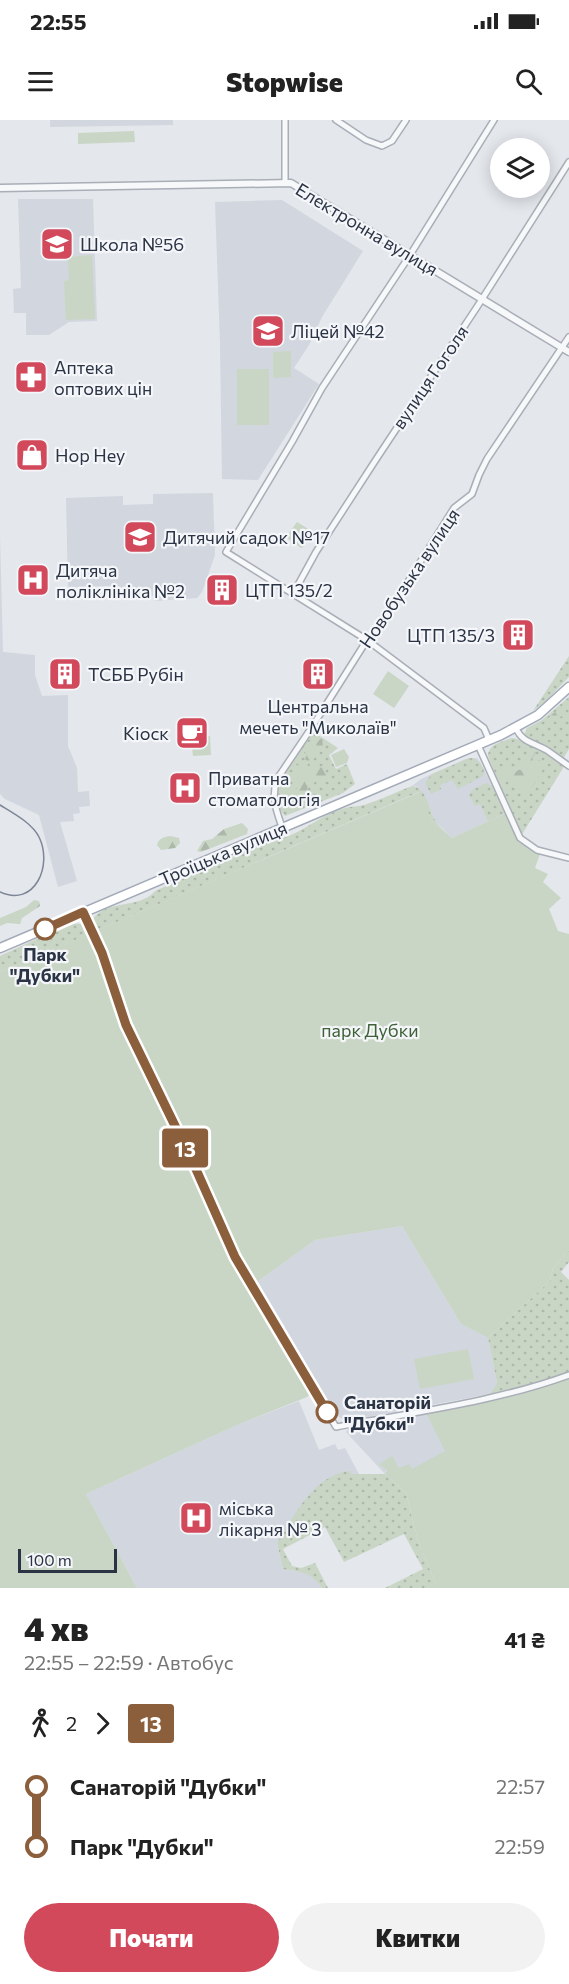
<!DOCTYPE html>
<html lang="uk">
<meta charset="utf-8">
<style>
:root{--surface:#fff;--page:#f2f2f2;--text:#222;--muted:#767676;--accent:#d1495b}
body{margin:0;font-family:Commissioner,sans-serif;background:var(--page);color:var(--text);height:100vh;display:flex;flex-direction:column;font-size:22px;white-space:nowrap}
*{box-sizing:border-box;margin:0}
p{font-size:20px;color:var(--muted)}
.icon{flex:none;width:33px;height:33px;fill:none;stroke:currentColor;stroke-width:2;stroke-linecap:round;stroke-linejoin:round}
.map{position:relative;height:1468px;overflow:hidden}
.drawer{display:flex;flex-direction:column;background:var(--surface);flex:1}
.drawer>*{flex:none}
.badge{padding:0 12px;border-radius:4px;font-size:21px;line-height:39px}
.controls{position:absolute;left:490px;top:18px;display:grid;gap:12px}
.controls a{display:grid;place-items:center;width:60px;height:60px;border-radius:50%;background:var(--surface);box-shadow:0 3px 15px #0003;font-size:30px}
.scale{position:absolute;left:18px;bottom:15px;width:99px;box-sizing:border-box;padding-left:6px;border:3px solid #2b3445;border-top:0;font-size:16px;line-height:21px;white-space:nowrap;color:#2b3445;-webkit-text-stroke:4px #f4f6f9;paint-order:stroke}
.map>.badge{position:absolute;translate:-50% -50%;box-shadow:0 0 0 3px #fff}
.legs{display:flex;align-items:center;gap:9px;height:66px;padding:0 24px;font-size:20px}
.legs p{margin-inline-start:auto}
.headline{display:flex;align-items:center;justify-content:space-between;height:102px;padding:0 24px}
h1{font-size:33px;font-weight:800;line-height:45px}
.action{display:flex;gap:12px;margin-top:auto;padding:12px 24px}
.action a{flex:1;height:69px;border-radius:36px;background:var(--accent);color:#fff;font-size:24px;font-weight:800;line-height:69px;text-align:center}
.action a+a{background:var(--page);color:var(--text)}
ul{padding:0 24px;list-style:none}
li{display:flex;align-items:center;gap:21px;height:60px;font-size:22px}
li i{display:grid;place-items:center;width:9px;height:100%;margin:0 8px;background:currentColor}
li i::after{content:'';width:15px;height:15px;margin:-8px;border:4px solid;border-radius:50%;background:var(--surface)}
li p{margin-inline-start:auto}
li:first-child i{background:linear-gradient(#0000 50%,currentColor 0)}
li:last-child i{background:linear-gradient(currentColor 50%,#0000 0)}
.status{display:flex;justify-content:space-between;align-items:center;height:42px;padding:0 30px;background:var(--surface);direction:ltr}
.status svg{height:16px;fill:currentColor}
header{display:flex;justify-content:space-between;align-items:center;height:78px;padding:0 24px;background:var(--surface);font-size:27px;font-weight:800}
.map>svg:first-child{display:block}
</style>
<div class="status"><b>22:55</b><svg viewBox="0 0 49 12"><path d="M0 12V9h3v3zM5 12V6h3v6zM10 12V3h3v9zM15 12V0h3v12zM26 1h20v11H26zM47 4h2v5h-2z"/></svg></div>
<header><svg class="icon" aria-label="menu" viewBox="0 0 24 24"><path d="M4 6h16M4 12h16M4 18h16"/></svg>Stopwise<svg class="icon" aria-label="search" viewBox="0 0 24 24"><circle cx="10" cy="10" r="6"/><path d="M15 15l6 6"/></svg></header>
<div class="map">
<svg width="569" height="1468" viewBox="0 0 569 1468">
<defs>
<pattern id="grass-dots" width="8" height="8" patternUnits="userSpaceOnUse" patternTransform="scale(1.5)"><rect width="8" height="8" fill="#c9d6c5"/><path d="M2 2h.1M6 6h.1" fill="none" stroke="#adb8ab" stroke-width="1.8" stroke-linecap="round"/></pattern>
<pattern id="forest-firs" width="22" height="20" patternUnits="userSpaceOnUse" patternTransform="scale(1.5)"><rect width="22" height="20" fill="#c9d6c5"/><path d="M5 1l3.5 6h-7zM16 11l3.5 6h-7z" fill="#adb8ab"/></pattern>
</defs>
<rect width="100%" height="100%" fill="#e4e7ec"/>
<path fill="#d2d6de" d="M50,0H173V5L50,7Z
M18,79H93L97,201L69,202L49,215H26V193H14L13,169L21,168Z
M282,80L363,131L322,197L309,225L294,248L319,264L258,360L222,359L220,224L215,82Z
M213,373L215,435L202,472L197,478L155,481V476L119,477L118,466L68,467L66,378L123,376V385L153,384V374Z
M0,417L3,532L35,535V555L42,576L68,575V626L77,648L78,672L89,671L90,686L79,687L80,693L73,694L74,701L60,702L77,761L58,767L39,695L5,679L0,674Z
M468,638H477L480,642L506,693L452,718L435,701L421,670L416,666H412L421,659Z
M402,1106L461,1204L488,1218L497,1263L490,1274L350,1300L342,1299L331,1291L254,1164L315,1120Z
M299,1281L319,1330L335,1324L338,1330L345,1328L359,1354H352L277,1423L283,1449L304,1452L317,1460L322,1468H137L86,1374L237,1305Z
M426,1293L446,1331L412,1350L399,1349L391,1336L385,1354L346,1312L350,1306Z"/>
<path fill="url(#grass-dots)" d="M569,536V557L546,581L533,591Z
M569,577V629L563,639L526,618L525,613L527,608L542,600Z
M312,611L338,628L329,635L336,649L347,644L355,664L343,673L285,696C276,686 275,673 279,660Z
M512,618C528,620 551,636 565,645L521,716L488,636C488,624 503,621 512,618Z
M469,638C477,638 480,643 484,649L483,656L458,669L452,660L440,665L441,669L431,674L426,665V661L432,654Z
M487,663L493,667L505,693L488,701L480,684L475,686L469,675L473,669Z
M412,666C427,667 428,689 435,700C439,707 446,712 452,718L432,701L419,672L94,812L92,800C107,778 139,790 155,771L269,721C297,719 318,695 345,688C351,686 358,687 364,685C380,680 396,672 412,666Z
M71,803L82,804L90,814L0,852V836Z
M569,1130V1142L561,1152L569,1160V1252L537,1263L490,1274L497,1263L488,1218L550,1161L553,1148Z
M349,1351L352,1354H385L406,1373L418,1421L436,1464L433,1468H385L423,1449L404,1414L344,1442L325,1407L283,1429L292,1446L301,1448L315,1443L328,1468H322C312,1453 300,1451 283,1449L277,1423C295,1395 313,1356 349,1351Z"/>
<path fill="url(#forest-firs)" d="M569,580C569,592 558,602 547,603V599Z
M322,618L323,628L313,640L312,646L316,648L318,646L326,650V656L308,666C303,682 304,673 293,681L295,684L301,683L303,688L289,693L286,687L280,682L279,676L284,667L294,672L297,668L292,657L296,653L290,649V646L293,643L303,648L309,647L310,644L305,639L307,635L301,630L311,620L317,622Z
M533,630L536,632L532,638L533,642L540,640L544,643C544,649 542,651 539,656C530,671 530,674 512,667L510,660H502L499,657V650C505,645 508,651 514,652L521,650L527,636Z
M242,703L248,709L247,714L201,732L197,731L203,721L212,719L224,709Z
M170,716L179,718L180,723L175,728L161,730L157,725C159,718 164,717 170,716Z
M34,780L39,781L40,786L22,798L20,804L7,803L0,806V798L26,787Z"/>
<path fill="#c9d6c5" d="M134,11L135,22L78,24V13Z
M92,135L95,199L66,200L64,161L69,160L68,137Z
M291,231V257L273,258V232Z
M237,249H269V305H237Z
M297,402L310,410L304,419L305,426L301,428L286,417Z
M388,551L409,566L394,588L373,574Z
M210,616L211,635L193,636L191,618Z
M344,629L349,637L347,643L336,647L331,635Z
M420,672L432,701L452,718L506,693C516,718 515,721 540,734L535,748L548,754L543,762L561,778L549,789L558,811L569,814V1130L553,1148L550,1161L488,1218L461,1204L402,1106L315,1120L250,1167L309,1270L310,1274L307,1277L237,1305L86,1374L137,1468H0V852Z
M468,1229L474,1259L420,1269L414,1239Z
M569,1258V1468H433L436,1464L418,1421L406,1373L385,1354L387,1350L379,1344L392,1336L399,1348L409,1344L412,1349L445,1331L426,1293L510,1276Z"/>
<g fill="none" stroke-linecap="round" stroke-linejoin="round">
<g stroke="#a9aeb7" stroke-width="8">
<path id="minor" d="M285,0V63
M336,0L366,20L382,26L392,21L406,0
M293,474L316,432L377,338L477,187L569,42
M516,608C522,623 536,623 548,631C555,636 562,641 569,646
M489,620L484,608L367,520L226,432L292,322L322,268L410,135L494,0
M478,625L520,718L537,730L569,738
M282,707C276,690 271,677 277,659L312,607L367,520L379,508L454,388L472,374L479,355L487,339L569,217
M83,792L102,833L120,889L139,934L195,1048L235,1137L336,1307C413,1292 495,1282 569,1255"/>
</g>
<g stroke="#a9aeb7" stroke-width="9">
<path id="tertiary" d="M0,68L291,63L569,232"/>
</g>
<g stroke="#a3abb8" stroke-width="11">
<path id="primary" d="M0,828L501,615L538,595L569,567"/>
</g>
<use href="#minor" stroke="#f7f8fa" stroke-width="5"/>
<use href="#tertiary" stroke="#f7f8fa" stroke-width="6"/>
<use href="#primary" stroke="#fff" stroke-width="8"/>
<path stroke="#7d8696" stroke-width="1.5" d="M0,685C13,693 32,703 39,717C53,745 35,788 0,772"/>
</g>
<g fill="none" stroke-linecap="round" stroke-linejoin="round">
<g stroke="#fff" stroke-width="14">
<path id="line-1" d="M45,809L83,792L102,833L126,905L195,1047L235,1137L327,1292"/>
</g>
<use href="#line-1" stroke="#8b5e3c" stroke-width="9"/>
</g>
<defs>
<g id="school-square" transform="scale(1.725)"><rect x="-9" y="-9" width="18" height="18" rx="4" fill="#d1495b" stroke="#f4f6f9"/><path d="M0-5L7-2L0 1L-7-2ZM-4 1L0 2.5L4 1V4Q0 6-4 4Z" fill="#fff"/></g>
<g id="pharmacy-square" transform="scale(1.725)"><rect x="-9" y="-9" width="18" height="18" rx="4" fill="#d1495b" stroke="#f4f6f9"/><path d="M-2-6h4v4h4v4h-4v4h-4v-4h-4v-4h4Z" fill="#fff"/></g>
<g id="shop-square" transform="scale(1.725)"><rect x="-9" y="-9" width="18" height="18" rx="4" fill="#d1495b" stroke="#f4f6f9"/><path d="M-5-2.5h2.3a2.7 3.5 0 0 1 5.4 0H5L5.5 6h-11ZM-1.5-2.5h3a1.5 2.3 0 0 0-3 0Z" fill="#fff"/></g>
<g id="hospital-square" transform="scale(1.725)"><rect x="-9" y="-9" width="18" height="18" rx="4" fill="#d1495b" stroke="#f4f6f9"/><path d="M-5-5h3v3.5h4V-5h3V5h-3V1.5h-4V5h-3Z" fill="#fff"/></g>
<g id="building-square" transform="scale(1.725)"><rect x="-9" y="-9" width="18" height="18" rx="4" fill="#d1495b" stroke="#f4f6f9"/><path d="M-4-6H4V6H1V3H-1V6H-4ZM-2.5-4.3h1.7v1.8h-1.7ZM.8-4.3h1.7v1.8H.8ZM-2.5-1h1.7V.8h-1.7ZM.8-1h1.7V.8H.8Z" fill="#fff"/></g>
<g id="cafe-square" transform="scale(1.725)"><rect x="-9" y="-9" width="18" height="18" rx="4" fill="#d1495b" stroke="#f4f6f9"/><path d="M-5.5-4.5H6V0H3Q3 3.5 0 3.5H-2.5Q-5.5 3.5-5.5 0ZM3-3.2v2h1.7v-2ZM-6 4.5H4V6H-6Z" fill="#fff"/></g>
</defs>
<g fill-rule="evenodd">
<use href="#school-square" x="57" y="124"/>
<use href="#school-square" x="268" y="211"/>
<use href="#pharmacy-square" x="31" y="257"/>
<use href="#shop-square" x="32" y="335"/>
<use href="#school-square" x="140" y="417"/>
<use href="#hospital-square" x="33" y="460"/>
<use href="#building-square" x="222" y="470"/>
<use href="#building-square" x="518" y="515"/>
<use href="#building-square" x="65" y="554"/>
<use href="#building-square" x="318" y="554"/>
<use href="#cafe-square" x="192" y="613"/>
<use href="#hospital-square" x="185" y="668"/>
<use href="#hospital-square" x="196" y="1398"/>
</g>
<g fill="#fff" stroke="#8b5e3c" stroke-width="3">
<circle cx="45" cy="809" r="10"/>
<circle cx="327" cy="1292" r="10"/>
</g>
<g text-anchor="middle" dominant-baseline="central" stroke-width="4.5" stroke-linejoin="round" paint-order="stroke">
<g font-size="18" fill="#2b3445" stroke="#f4f6f9">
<text transform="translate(367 109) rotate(31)">Електронна вулиця</text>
<text transform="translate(430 257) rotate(-56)">вулиця Гоголя</text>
<text transform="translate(409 458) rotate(-56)">Новобузька вулиця</text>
<text transform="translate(223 733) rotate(-23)">Троїцька вулиця</text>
</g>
<g font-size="18" fill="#2b3445" stroke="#f4f6f9" text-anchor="start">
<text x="80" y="124">Школа №56</text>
<text x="291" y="211">Ліцей №42</text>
<text x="54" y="247">Аптека<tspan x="54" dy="21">оптових цін</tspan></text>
<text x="55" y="335">Hop Hey</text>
<text x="163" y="417">Дитячий садок №17</text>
<text x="56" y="450">Дитяча<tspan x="56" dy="21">поліклініка №2</tspan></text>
<text x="245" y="470">ЦТП 135/2</text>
<text x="495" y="515" text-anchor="end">ЦТП 135/3</text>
<text x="88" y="554">ТСББ Рубін</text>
<text x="318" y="586" text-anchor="middle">Центральна<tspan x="318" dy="21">мечеть "Миколаїв"</tspan></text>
<text x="169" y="613" text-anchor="end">Кіоск</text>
<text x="208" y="658">Приватна<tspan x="208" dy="21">стоматологія</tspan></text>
<text x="219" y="1388">міська<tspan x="219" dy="21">лікарня № 3</tspan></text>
</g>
<g font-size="18" font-weight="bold" fill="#2b3445" stroke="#f4f6f9">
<text x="45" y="834">Парк<tspan x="45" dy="21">"Дубки"</tspan></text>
<text x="344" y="1282" text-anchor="start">Санаторій<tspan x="344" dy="21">"Дубки"</tspan></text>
</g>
<g font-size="18" fill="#3f6138" stroke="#f4f6f9">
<text x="370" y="910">парк Дубки</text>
</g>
</g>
</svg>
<div class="controls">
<a><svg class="icon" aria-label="layers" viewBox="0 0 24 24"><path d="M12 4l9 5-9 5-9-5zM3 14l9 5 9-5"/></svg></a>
</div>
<div class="scale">100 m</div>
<b class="badge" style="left:185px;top:1028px;background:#8b5e3c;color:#fff">13</b>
</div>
<section class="drawer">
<div class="headline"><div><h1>4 хв</h1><p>22:55 – 22:59 · Автобус</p></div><b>41 ₴</b></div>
<div class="legs"><svg class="icon" aria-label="walk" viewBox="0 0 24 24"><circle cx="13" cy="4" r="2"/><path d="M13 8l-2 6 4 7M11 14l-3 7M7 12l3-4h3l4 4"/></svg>2<svg class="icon" aria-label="forward" viewBox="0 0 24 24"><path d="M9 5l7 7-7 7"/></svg><b class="badge" style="background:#8b5e3c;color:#fff">13</b></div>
<ul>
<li><i style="color:#8b5e3c"></i><b>Санаторій &quot;Дубки&quot;</b><p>22:57</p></li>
<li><i style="color:#8b5e3c"></i><b>Парк &quot;Дубки&quot;</b><p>22:59</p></li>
</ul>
<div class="action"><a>Почати</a><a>Квитки</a></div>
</section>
